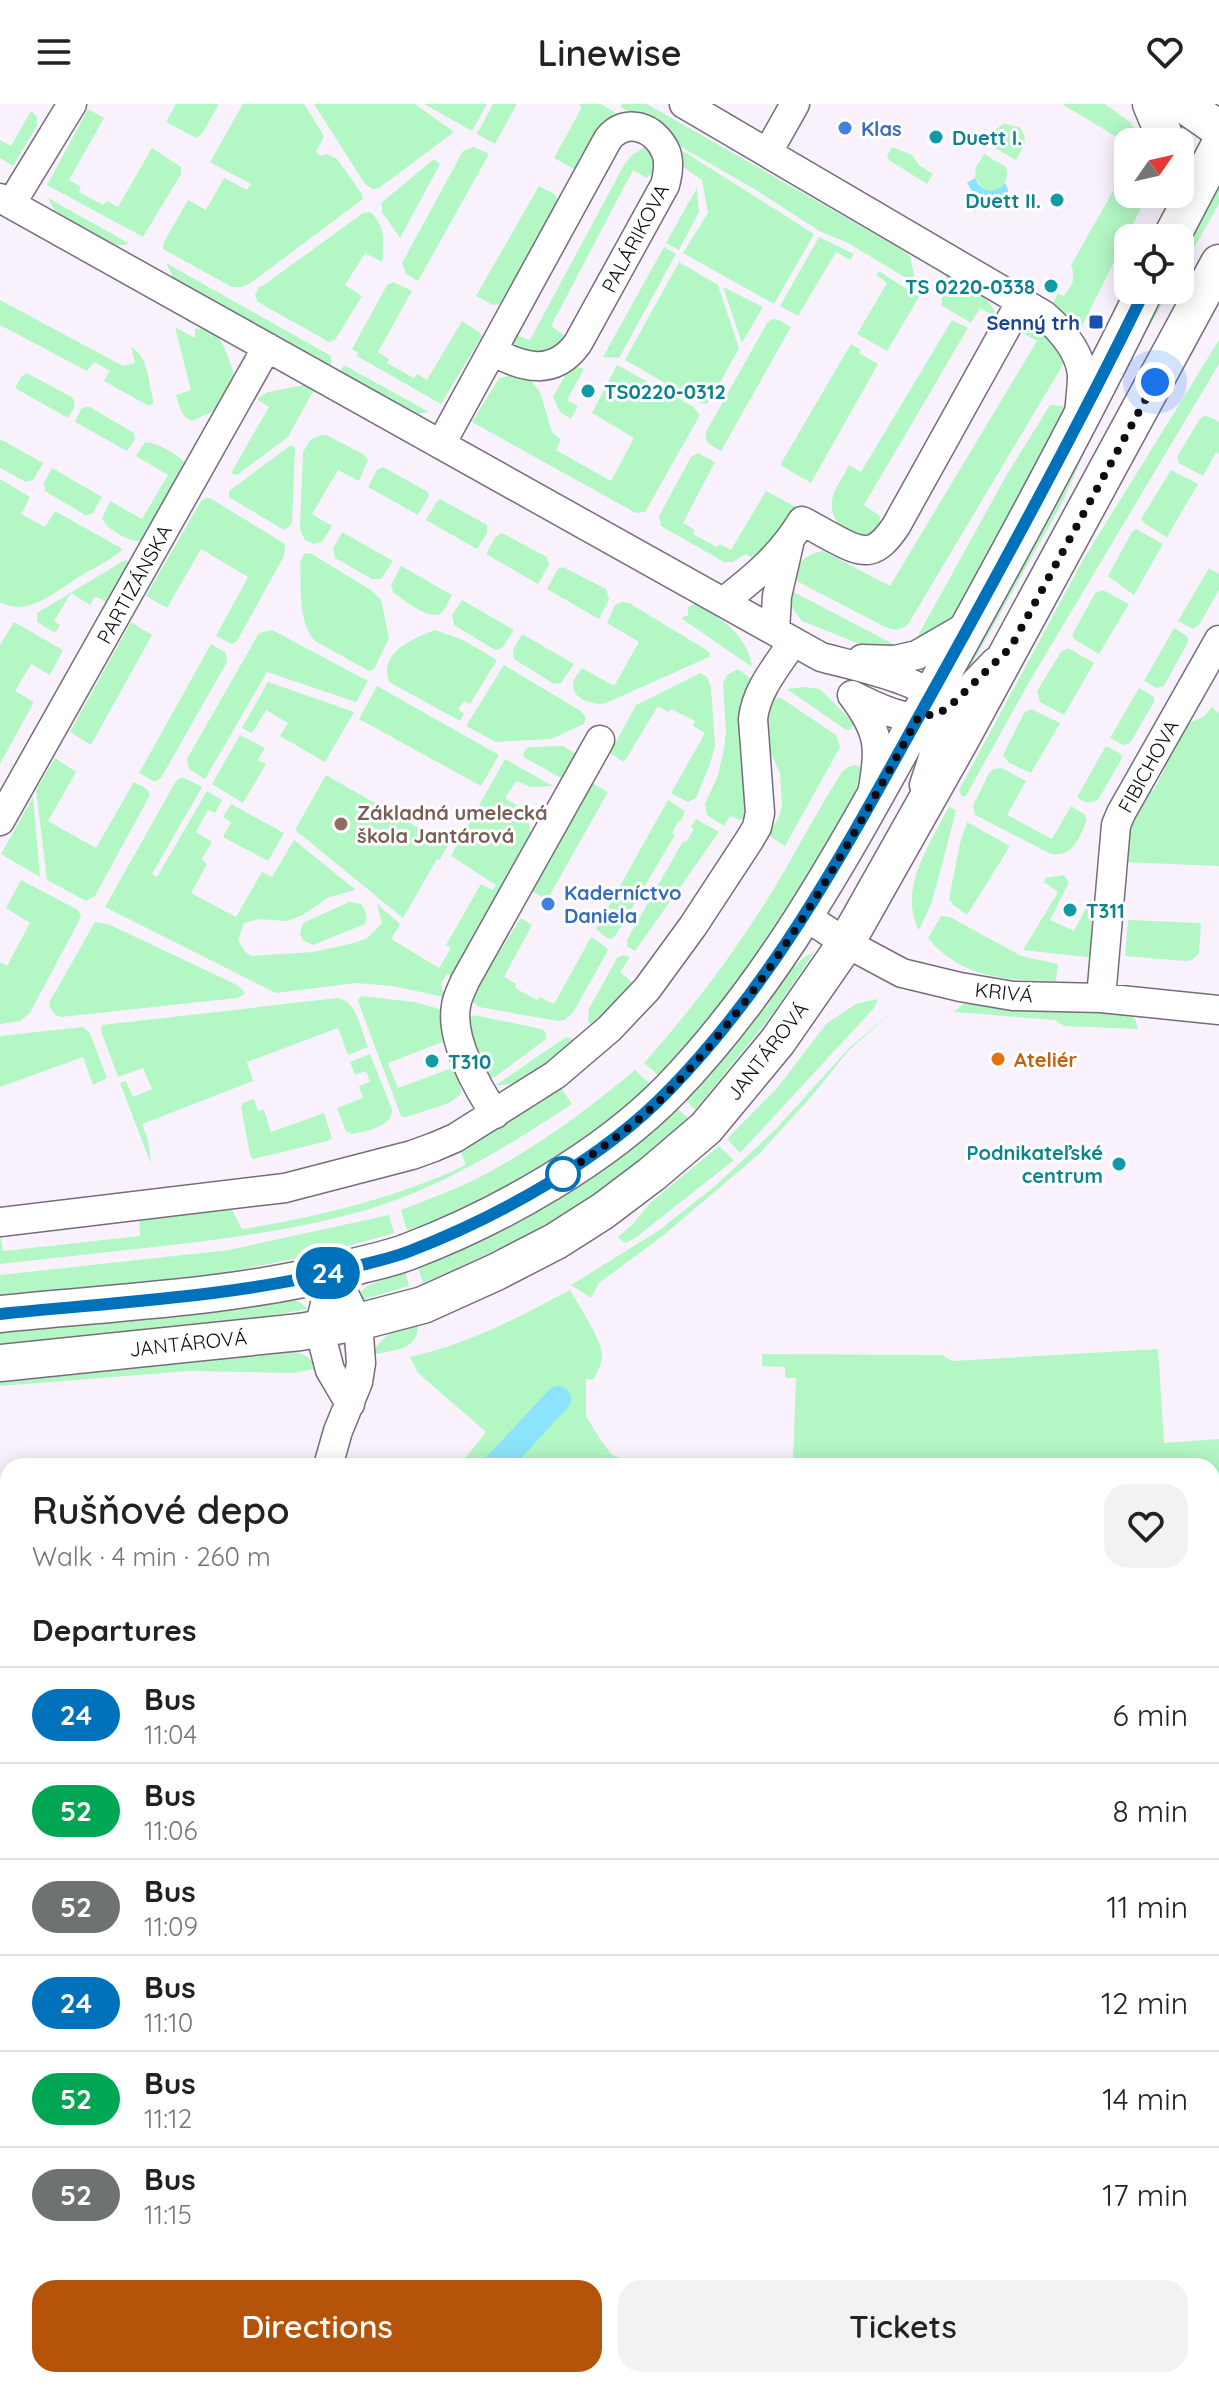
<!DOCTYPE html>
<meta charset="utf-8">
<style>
:root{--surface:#fff;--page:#f2f2f2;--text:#222;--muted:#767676;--line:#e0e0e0;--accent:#b45309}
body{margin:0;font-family:Quicksand,sans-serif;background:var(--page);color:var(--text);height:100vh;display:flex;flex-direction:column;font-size:30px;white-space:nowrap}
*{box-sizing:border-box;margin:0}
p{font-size:26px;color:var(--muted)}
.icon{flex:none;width:44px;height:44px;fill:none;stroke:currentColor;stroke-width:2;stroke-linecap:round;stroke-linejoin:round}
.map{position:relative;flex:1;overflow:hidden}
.panel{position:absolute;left:0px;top:1354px;width:1220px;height:930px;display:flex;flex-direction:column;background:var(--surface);border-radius:24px 24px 0 0;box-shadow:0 4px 20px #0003}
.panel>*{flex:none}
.badge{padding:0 16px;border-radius:26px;font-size:28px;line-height:52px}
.needle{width:52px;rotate:56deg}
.controls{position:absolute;left:1114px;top:24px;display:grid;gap:16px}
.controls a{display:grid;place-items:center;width:80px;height:80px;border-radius:16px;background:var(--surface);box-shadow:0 4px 20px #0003;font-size:40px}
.you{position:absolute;width:40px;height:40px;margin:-20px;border:6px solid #fff;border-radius:50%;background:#1a73e8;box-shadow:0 0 0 12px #1a73e833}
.map>.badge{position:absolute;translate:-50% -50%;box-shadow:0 0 0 4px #fff}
h2{padding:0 32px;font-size:30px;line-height:72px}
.round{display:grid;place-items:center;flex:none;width:84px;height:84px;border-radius:24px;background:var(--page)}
.summary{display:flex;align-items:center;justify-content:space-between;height:136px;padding:0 32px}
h1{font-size:38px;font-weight:600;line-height:60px}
.button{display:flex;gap:16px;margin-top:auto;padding:16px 32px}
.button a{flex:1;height:92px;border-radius:24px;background:var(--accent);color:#fff;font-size:32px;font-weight:600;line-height:92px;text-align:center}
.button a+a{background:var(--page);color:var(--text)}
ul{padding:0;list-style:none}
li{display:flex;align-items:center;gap:24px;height:96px;padding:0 32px;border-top:2px solid var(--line)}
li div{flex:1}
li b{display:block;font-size:30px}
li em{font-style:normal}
li .badge{min-width:88px;font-weight:700;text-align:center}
header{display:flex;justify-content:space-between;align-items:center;height:104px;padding:0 32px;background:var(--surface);font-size:36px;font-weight:600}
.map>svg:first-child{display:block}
</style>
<header><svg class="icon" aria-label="menu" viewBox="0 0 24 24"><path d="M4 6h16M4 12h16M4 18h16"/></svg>Linewise<svg class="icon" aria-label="heart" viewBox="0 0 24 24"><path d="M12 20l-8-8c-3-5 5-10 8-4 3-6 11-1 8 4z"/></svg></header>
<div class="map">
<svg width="1219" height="2283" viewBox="0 0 1219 2283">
<rect width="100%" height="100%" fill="#f9f2fd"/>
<path fill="#b3f7c5" d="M176,0H219L202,30L196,34L166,18Z
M243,0H304L324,32L316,48L320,52L327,50L337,55L362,90L363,95L252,178L242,183H232L163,145L164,138L188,96L206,106L224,74L247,86L251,80L210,58Z
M314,0H415L454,28L379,84L373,85L365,80Z
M424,0H487L472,27Z
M493,0H517L495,40L477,30Z
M578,0H601L624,14L576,66L554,54L582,3Z
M622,0H647L899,144L910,152L916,180L848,139L821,128L751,83L669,36L636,10L621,4Z
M1062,0H1105L1131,19L1144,38L1128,40Z
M88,5L104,14L69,76L81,83L79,88L103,101L107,97L118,103L152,44L181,63V70L143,133L47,81Z
M31,7L37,13V22L13,62L0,54V36L11,42Z
M1004,20L1019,23C1030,35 1023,44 1016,56L993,43C990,32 994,25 1004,20Z
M675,42L814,130L774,200L683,149L708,109L702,76L679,60Z
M474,43L489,50L418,177L406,170L402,159L463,47Z
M645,43L651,45L657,61L653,68L647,74L633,66L551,222L564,231C554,246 545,249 527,253L512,242V239L518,232L530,236L624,61L632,51Z
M892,43L912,51L920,62L933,70L927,80L889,56L887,51Z
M984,50L1006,63C1010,78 1000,89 985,86L975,74L976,63Z
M434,55L440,60L400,134L382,108V98Z
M1128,61V90H1148L1074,238L1053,200L1058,189L1063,192C1073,181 1076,175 1071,161Z
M539,82L554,90L559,98L500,200L493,201L476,192Z
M1214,82L1219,85V100L1180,168V149Z
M697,84L699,108L679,146L666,139Z
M48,94L130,140L113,142L57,111Z
M370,108C386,120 384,141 382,158L365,149L345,181L362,192L335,236L329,238L258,198L255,191L259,183L264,181L363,109Z
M819,133L854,150L850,156L836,148L798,212L780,202Z
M664,143L676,150L619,254L603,253Z
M679,158L718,181L739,244L710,297L706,300L700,299L625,256Z
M166,159L331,252V260L329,261L174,175Z
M879,167L919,193L887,247L857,230L887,179L876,171Z
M946,170C970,182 987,187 997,213L980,204L971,219L941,201Z
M393,178L412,187L378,248L389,255L387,259L414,274L417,270L427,276L462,217L479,228L482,232L441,300L357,252L358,249L352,245L387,181Z
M723,183L763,203L742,239Z
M1161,186H1170L1105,302L1062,399L972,560L969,563H965Z
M0,196L123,262L135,259L131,243C149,252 148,280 154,298L152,300L149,302L104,277L110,267L94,258L87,267L0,221Z
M772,215L779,216L791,223L721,347C713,342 703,339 706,328L767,219Z
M952,216L968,224L864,401L880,412L879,424C859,441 828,423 832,396C834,384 844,372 849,361L861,368Z
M1038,217L1067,254L907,522L896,526L885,523L789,473C798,459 806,450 823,447L890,482L1037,237L1016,225L1023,218Z
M175,223L195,234V225C198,225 205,223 208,224C222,229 232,262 235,276L216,306L192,317C181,313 179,301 176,291L191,286Z
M1219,236V260L1028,580L967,690L964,693L961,691L959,686L1083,456Z
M851,240L861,246L859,249L878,260L811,379L780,361Z
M344,261L429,308L417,310L410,308L340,268Z
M617,261L692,302L700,311L645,408L636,409L472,318L499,274L514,271L531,277L540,288L552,328L561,336L556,346L611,377L634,334L592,309Z
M577,263L584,265L567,296L578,302L571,315L560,308L553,293L567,268Z
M27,269L73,294L75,302L68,314L15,284L21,273Z
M309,280L315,284L288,333L237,371L231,369L269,303L258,296V294L268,288Z
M1050,301L1066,302L1065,313L963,496L943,525L910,546L1006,372Z
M86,303H90L134,329L135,335L127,347L75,318L81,305Z
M1204,312L1210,313L1219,318V350L1216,348L1203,372L1179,359L1177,353L1199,316Z
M321,331H326L363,350L368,356L359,377L338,366L312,410L332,422L322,438L314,440L305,436L300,425L303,348L310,336Z
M0,335L43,359L33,376L26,378L0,364Z
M145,338C158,339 178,350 187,361L142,437C129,438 107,426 102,414L110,397L142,415L168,371L136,352Z
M291,341L295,344L292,418L290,422L284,426L232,395L229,393V387Z
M698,349L715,358L683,419L695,426L693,430L717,443L720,440L731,446L766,387L796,403L758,458L746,450L733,458H724L661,422L659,412L691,353Z
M383,363L428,388L429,392L418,411L368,383L377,366Z
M52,364L102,393L92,410L85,411L45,387L44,379Z
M1171,366L1198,380L1167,433L1145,420L1141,415Z
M0,375L30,393L21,410L45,423L55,407L121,444L122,446C110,457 93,464 79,473C56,487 28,514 0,498Z
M206,394H210L285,440L284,452L237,537L232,540L216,532L248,473L201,445L167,504L146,492L201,397Z
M440,395L487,421V429L477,445L426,416L436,399Z
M1136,425L1163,440L1134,491L1108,472L1132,428Z
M342,428L393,457L381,475H372L335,454L333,445Z
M502,429L547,453L549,461L538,480L486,450L496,432Z
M310,449L371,486L381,496L389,534L374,565L369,567L315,537C297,517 302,483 300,458L304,450Z
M125,456L132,458L108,499L95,492L90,501L71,489L54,517L60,521L55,529L37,518V509Z
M401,462L452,491C449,496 446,505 441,509C431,518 402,495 393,488L391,481Z
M563,463L606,485L609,495L599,515L547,485L558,465Z
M1209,464L1219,470V486L1199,521L1193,525L1178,517Z
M788,485L897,542L867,543L802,517L790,501Z
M1103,486L1129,500L1099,550L1074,535L1072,531L1095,489Z
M462,496L514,526L502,544L495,546L454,521L452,511Z
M622,498L629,499L705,545L710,549L709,553L606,599C596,602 573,596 573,582C572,576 579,569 582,564L614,582L639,538L607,519L615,501Z
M694,500C721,513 748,532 752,563L681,514L688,511V503Z
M14,518L63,546L50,571L31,560L15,587L34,598L0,660V541Z
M131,518L152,531L91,641L70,628Z
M1174,524L1187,532L1188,538L1164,582L1157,584L1144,577Z
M272,526L368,577L356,598L267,568L205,675L189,665L187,655L259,529Z
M435,526L463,536L497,556L470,600L464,597L458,605L464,610L460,617L389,578C378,548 413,535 435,526Z
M522,530L574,560L561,579L554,580L514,555L513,546Z
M211,540L226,549L227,558L161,674L155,678L139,669Z
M1068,544L1094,559L1064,611L1040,598L1037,587L1061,548Z
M504,561L581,607L586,614L584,620L551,635L496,638L466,622Z
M738,565L750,574L740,604L745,633L747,713L740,716L730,712L724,722L707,711L705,700L718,671L724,645L726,627L723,579L727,571Z
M700,569L707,573L711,583L715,642L710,660L696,694L688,698L671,689L705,629L693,622L695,617L671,605L668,608L658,602L624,658L610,649L636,601Z
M268,578L354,608L325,658L280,632L288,619L266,606L252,629L242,624Z
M377,582L499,651L481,682L359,615Z
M805,583L820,585L854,619L850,626H846L787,585Z
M1139,584L1154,593V598L1130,639L1123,641L1110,634Z
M777,594H781L836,631L840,643L785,742L768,731L779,713L782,702L780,669L766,639L764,619L772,598Z
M1212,603L1219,609V762L1122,758L1125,720L1142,682L1153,687L1165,665L1155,658L1175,625L1203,613Z
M1031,605L1060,619L1031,669L1009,659L1003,651L1024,609Z
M240,631L265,644L258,656L266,660L243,699L212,680Z
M563,642L578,651L563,675L525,654L523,649L528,643Z
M1106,642L1121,650L1122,654L1098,696L1087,699L1077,693Z
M55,654L76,668L48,717L96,744L134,678L147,685L150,691L95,792L86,797L47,776L36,686Z
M505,655L553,682L531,683L516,677L506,693L507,696C525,703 531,718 531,736L456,870L452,872L447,870L441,880L444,893L392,882L356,879L276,889L105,803L176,677L182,673L202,683L152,770L157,773L207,687L222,696L215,709L208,706L196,728L212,738L202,755L207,760L191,789L236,813L262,768L272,773L294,736L356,786L329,793L301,812L286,817L260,815L244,819L238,836L246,849L252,852L313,848L350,840L366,835L382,819L377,800L400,820L391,835L439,864L451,844L446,841L481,780L493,786L496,781L451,752Z
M855,661L861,663L855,690L773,828L740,875L693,935L658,971L644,959C691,906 733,851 770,791C795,751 816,708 842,668L848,663Z
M1002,664L1026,677L1007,711L1052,735L1071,702L1084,710L1087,716C1079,734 1074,753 1051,750L975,711L973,702L989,669L994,665Z
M326,671L448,741L440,756L437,755L403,814L295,726Z
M591,680H594L608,688L547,796L532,787L531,783Z
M33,693L40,773L1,750Z
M668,696L685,707L681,717L679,716L672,729L675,731L617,829L612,835L607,834L596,825Z
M231,700L284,729L268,757L223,733L231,718L223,713Z
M949,702L956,707L932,798L919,826C897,784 931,740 949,702Z
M696,715L719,728L635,847L627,842V836L683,737L686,738L694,725L691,723Z
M967,718L1010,742L967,811L953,801L949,795L960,739Z
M1064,771L1069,778L1050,816L1074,827L1090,796L1099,800L1096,854L1023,846L1058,788L1044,778L1045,774Z
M21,776L78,806L81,813L30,909L20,917L0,920V858L7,862L30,819L6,804Z
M349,798L361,800C366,807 368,812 365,820L313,841L303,836L300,830L303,819Z
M941,812L950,813L1021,852L1058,860L1056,877C1006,876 962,875 928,834Z
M521,814L532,821L504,873L516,880L515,884L537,896L540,893L554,900L591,833L606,843L608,846L574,907L565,916L558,917L479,903L472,897L474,888Z
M1128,816L1201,819L1199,850L1192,856L1186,857L1125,852Z
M95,818L108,820L235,880L242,885L245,890L237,894L61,913L55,911L49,902L50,897Z
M815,847L772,911L695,1006L685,995L788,868L802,855Z
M623,851L630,853L620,868L635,881L593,924L588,917L589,905L617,854Z
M361,892L415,898L446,907L447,934L445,937L388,959L398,984L452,964L456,965L460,971L461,990L449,999L406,1013L401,1012L359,900L358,896Z
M338,894C357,897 361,927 368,943L348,951L338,924L247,958L253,977L142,1020L148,1036L151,1060L120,979L126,977L133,993L152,985L143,964L118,973L101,927L102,921Z
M878,895L874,904L740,1049L727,1035L778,983L827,919L856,900Z
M968,899L1131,911L1135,915L1138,925L1064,922L1055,916L954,908L962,901Z
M898,903L848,947L811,993L759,1050L665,1130L599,1179L591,1194L571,1181L658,1127L715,1082L776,1025L849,944Z
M474,911L541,925L545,927L546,935L495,973L482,976L468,915Z
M83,923L90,929L107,974L93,981L83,953L0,983V932Z
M566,933L580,936C558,951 523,984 496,981Z
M370,950L392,1005C393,1023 367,1027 352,1030L346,1027L337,1004L363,994L359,982L370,978L366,967L355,971L350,958Z
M635,966L650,980C587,1042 492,1101 407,1126L401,1106C426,1096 452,1087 476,1075C533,1046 586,1007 635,966Z
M559,981L572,1000C511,1040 449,1079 379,1102C301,1126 225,1135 145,1144C97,1149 48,1155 0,1160V1129L3,1147L140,1132L139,1114L232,1106L242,1125C318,1113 396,1094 466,1061L459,1043Z
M254,995L258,1007L264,1006L271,1028L324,1009L332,1034L328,1037L253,1055L250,1051L241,1003L243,999Z
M676,1003L688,1014C619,1092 517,1138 423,1179L417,1161Z
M719,1042L734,1056L634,1135L625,1139L618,1133L632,1121L651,1098Z
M389,1111L394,1129L320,1150L216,1170L0,1193V1171L229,1146Z
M405,1167L409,1182L361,1196L356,1192L367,1182Z
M570,1186C578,1200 603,1238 602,1251C602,1260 597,1269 593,1276L586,1275V1312L602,1338L612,1351L627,1356L793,1357L796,1274H785V1263L762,1262V1250L942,1251L952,1257L1158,1245L1164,1339L1219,1335V1379H1212V1362H459L486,1328L418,1269L410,1253C467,1241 519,1213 570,1186Z
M281,1194L298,1197L308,1205L226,1219L0,1243V1224Z
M417,1216C423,1247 393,1246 371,1251C384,1229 394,1226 417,1216Z
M287,1246C301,1249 309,1251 318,1264L294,1269L189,1267L0,1282V1274Z"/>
<path fill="#8ce4fc" d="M975,74C981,88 994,91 1005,79C1012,90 1007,97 999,106L983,96L975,108L967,97L972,87L967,79Z"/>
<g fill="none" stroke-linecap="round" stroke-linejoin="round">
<path stroke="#8ce4fc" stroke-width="26" d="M496,1362L558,1295
M0,2181L8,2171"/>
<g stroke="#766c7b" stroke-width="31">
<path id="minor" d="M684,0L1044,211C1061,226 1080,247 1082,271C1082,284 1080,298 1079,310
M768,48L795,0
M0,94L821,553C846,560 915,574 931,592C935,596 937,604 938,609C942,633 931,659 924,681
M11,100L72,0
M441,340L608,35C626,12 655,23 666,48C670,59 668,70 665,81L578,239C554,273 523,264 492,247
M723,498C755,473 781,452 802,417C814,423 825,430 837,436C866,452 877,450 896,422L1021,197
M775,527L777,492L789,440
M862,555L895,556L917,551L969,521
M852,591C876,603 910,621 938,610C953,604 982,571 995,558
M852,591C881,629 880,644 872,690
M0,717L267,243
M805,812L846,839L902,869L960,883L1013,892L1101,894L1219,906
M1101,894L1116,721L1121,709L1219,536
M495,1010C477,983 450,935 456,902C457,893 462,885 465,877L600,636
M0,1118L285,1084L412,1051L434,1043L455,1034L555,971L609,925L647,885L693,822L750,735L757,723L760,709L753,615C756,586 777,562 793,538
M333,1168L319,1224L330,1266L350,1300
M328,1362L338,1327L358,1278L361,1259L358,1218L333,1168
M0,1955L8,1941"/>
</g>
<g stroke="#766c7b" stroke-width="39">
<path id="tertiary" d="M1151,0L1167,38
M1183,0L1219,25
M1171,134L1219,42
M0,1210C115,1198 234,1194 346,1165C368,1159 390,1155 410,1147C499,1113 604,1054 671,985C777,875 849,739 923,605C1000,467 1076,328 1145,186
M0,1259L300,1228L358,1218L423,1201L496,1168L556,1137L603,1107L652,1070L706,1024L778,937L846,839L961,635L1219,159"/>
</g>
<use href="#minor" stroke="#fff" stroke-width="28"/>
<use href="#tertiary" stroke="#fff" stroke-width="36"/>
<path stroke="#5a555c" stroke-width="6" stroke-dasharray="16 8" stroke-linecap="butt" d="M1212,1390H1219
M1212,1409H1219
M0,1424L8,1423
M1212,1435L1219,1434
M0,1442L8,1441
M1212,1459L1219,1456
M1212,1484L1219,1482
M1212,1501L1219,1497
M1212,1525L1219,1520
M1212,1579L1219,1573
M1212,1646L1219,1638
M1212,1704L1219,1695
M1212,2006L1219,2001
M1212,2180L1219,2171
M1212,2208L1219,2196
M1212,2248L1219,2239
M5,2283L12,2276
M36,2283L43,2276
M194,2283L201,2276
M218,2283L223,2276
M237,2283L242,2276
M598,2283L603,2276
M620,2283L625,2276
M644,2283L648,2276
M668,2283L674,2276
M730,2283L735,2276
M817,2283L822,2276
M923,2283L929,2276
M1100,2283L1110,2276
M1134,2283L1139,2276
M1169,2283L1173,2276
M1186,2283L1191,2276"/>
</g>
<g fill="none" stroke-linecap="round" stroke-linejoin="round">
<g stroke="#fff" stroke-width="18">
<path id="line" d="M0,1210C116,1198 233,1193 346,1165C368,1159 390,1155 410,1147C500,1112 603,1055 670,985C777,875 849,738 923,605C1000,467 1076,328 1145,186"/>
</g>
<use href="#line" stroke="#0072bc" stroke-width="12"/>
<path stroke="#0f0b11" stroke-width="8" stroke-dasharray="0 14.4" d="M563,1070L560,1072C598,1047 639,1019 670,986C775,877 847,744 919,612L938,610L951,601L1011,543L1155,278"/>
</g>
<g fill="#3f7fe0" stroke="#fff" stroke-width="3">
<circle cx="845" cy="24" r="8"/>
<circle cx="548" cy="800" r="8"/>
</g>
<g fill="#0f9aa8" stroke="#fff" stroke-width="3">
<circle cx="936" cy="33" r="8"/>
<circle cx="1057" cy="96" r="8"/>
<circle cx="1051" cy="182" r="8"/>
<circle cx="588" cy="287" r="8"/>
<circle cx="1070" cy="806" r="8"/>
<circle cx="432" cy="957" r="8"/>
<circle cx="1119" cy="1060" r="8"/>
</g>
<rect fill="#1a4fb4" stroke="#fff" stroke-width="3" x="1088" y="210" width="16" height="16" rx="4"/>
<circle fill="#8d6e63" stroke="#fff" stroke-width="3" cx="341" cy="720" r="8"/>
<circle fill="#e8710a" stroke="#fff" stroke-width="3" cx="998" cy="955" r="8"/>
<circle fill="#fff" stroke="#0072bc" stroke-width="4" cx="563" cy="1070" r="16"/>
<g text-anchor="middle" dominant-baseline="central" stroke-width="6" stroke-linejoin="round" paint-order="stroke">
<g font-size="20" font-weight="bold" fill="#366cbe" stroke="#fff" text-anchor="start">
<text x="861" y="24">Klas</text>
<text x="564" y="788">Kaderníctvo<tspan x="564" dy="23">Daniela</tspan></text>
</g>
<g font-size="20" font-weight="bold" fill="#0d838f" stroke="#fff" text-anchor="start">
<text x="952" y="33">Duett I.</text>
<text x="1041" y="96" text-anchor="end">Duett II.</text>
<text x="1035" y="182" text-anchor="end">TS 0220-0338</text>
<text x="604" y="287">TS0220-0312</text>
<text x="1086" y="806">T311</text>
<text x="448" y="957">T310</text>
<text x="1103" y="1048" text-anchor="end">Podnikateľské<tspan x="1103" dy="23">centrum</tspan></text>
</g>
<g font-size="20" fill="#0f0b11" stroke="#fff">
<text transform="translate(635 134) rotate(-62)">PALÁRIKOVA</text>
<text transform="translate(134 480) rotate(-61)">PARTIZÁNSKA</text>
<text transform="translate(1148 662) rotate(-61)">FIBICHOVA</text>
<text transform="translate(1004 888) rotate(6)">KRIVÁ</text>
<text transform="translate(767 947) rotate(-52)">JANTÁROVÁ</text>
<text transform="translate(188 1239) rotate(-6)">JANTÁROVÁ</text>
</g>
<g font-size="20" font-weight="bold" fill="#164399" stroke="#fff" text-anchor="end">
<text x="1080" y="218">Senný trh</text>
</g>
<g font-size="20" font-weight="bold" fill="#785e54" stroke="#fff" text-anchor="start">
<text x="357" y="708">Základná umelecká<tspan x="357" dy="23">škola Jantárová</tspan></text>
</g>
<g font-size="20" font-weight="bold" fill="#c56008" stroke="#fff" text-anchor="start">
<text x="1014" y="955">Ateliér</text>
</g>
</g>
</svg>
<div class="controls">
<a><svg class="needle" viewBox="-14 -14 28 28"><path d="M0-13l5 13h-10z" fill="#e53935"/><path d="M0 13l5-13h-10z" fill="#767676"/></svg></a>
<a><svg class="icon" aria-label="locate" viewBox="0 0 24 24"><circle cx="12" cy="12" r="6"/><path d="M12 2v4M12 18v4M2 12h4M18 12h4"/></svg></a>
</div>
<div class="you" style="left:1155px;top:278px"></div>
<b class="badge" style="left:328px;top:1169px;background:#0072bc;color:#fff">24</b>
<section class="panel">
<div class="summary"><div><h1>Rušňové depo</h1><p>Walk · 4 min · 260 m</p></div><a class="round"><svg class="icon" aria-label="heart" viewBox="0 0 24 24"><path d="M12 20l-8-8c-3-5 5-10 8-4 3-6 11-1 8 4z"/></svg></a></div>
<h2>Departures</h2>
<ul>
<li><span class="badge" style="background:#0072bc;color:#fff">24</span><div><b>Bus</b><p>11:04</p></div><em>6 min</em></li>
<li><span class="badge" style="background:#00a651;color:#fff">52</span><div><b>Bus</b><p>11:06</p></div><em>8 min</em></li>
<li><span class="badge" style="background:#6f7273;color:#fff">52</span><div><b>Bus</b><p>11:09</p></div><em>11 min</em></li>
<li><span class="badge" style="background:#0072bc;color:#fff">24</span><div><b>Bus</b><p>11:10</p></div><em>12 min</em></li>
<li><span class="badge" style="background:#00a651;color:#fff">52</span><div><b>Bus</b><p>11:12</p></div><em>14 min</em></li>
<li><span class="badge" style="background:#6f7273;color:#fff">52</span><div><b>Bus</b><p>11:15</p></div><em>17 min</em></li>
</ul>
<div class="button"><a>Directions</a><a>Tickets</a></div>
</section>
</div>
